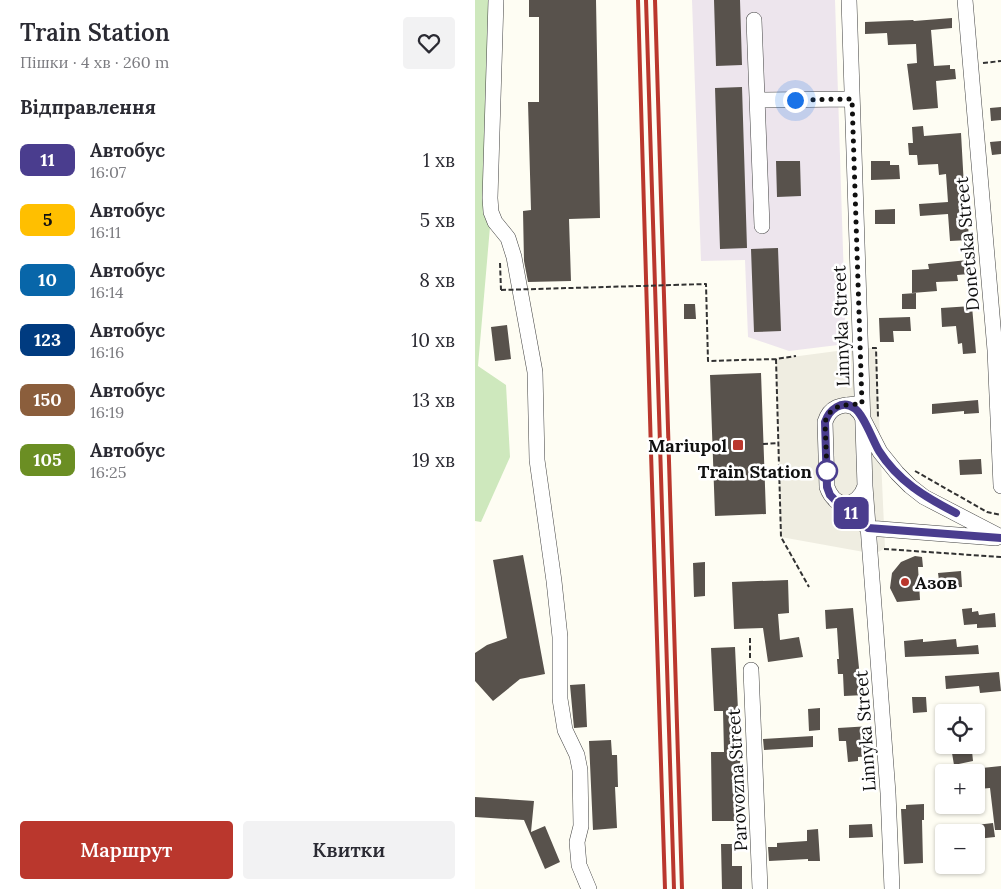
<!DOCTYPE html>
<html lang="uk">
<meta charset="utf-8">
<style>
:root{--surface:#fff;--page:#f2f2f3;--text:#2b2b33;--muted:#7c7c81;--accent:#ba372d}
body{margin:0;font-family:Lora,serif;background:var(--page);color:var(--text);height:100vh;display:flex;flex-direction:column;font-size:19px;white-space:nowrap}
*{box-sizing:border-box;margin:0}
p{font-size:16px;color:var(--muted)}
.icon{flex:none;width:28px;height:28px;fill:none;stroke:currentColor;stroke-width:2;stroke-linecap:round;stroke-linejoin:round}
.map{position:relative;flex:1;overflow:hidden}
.details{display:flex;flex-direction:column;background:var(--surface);width:475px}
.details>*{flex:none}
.badge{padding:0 10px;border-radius:8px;font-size:18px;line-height:32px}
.fabs{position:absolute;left:460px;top:704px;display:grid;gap:10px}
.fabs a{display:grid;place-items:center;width:50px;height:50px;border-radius:5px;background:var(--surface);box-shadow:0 1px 4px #0004;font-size:25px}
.you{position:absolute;width:25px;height:25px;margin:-12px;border:4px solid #fff;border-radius:50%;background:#1a73e8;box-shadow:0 0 0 8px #1a73e833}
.map>.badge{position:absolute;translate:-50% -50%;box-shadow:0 0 0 2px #fff}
h2{padding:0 20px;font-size:19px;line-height:45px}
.round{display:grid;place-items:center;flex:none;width:52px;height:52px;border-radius:5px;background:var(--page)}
.summary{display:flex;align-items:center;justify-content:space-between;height:85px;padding:0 20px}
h1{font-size:24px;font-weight:600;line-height:38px}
.primary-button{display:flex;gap:10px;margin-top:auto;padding:10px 20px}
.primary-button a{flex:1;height:58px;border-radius:5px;background:var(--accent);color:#fff;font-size:20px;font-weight:600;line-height:58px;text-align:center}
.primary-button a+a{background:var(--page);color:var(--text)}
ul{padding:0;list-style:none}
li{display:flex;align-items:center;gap:15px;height:60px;padding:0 20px}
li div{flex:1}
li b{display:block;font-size:19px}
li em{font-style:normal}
li .badge{min-width:55px;font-weight:700;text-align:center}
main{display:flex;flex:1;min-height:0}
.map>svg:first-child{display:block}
</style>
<main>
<section class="details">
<div class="summary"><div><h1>Train Station</h1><p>Пішки · 4 хв · 260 m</p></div><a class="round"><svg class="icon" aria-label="heart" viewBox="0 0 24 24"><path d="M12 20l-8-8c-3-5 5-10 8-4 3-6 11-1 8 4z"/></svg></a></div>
<h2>Відправлення</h2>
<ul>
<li><span class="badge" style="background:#4a3d8e;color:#fff">11</span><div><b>Автобус</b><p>16:07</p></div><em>1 хв</em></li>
<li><span class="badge" style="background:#ffbf00;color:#111">5</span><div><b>Автобус</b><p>16:11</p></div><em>5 хв</em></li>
<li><span class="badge" style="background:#0866a9;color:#fff">10</span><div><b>Автобус</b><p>16:14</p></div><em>8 хв</em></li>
<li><span class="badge" style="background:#003b80;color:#fff">123</span><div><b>Автобус</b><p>16:16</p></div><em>10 хв</em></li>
<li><span class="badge" style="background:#8b5e3c;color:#fff">150</span><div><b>Автобус</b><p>16:19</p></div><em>13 хв</em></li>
<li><span class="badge" style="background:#6b8e23;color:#fff">105</span><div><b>Автобус</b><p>16:25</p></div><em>19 хв</em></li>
</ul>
<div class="primary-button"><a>Маршрут</a><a>Квитки</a></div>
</section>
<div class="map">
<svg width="526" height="889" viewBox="0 0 526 889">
<rect width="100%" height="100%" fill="#fefdf3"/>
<path fill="#ede5ed" d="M217,0H360L371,344L314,351L273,337L270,260L226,261Z"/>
<path fill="#cee8bd" d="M0,0H24L18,192L3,366L31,385L35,457L6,522L0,521Z"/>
<path fill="#efede1" d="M385,348H401L410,548L400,554L306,537L301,359Z"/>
<path fill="#58524c" d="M54,0H121L125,218L94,219L96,281L53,282L49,261L48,211L56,210L53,102H64V17H54Z
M239,0H265L267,65L241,66Z
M477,18V28L456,30L459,66L475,65V69H480L481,79L461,81L463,108L438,110L432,64L442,63L441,44L413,45L412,33L390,34V22L438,20L439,21Z
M267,87L272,248L245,249L240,88Z
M526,107V120L516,121L515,108Z
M448,126L449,136L486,133L489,187H487L489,226L493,225L494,240L475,241L473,214L445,216L444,204L473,202L471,174L464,175L463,164L443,165L442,155H434L433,143H438L437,127Z
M526,141V154L517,155L515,142Z
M301,161H325L326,196L302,197Z
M396,161H415V165H424L425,179L396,180Z
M420,209V224H400V210Z
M303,248L306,331L279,332L276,249Z
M493,260L494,274L482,275L483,281L461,282L462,291L437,293V270L454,269L453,264Z
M441,293V309H427V294Z
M209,304H220L221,319H209Z
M497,306L501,353L488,354L487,343L483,344L481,326L467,327L466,308Z
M435,317L436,331H418L419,342H405L404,318Z
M32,325L36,359L20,361L16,327Z
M286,373L291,514L240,516L235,375Z
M503,400L504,413L489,414V411L457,414V404Z
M506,459L507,474L485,475L484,460Z
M48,555L70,674L45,679L18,701L0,681V653L12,645L32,638L18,560Z
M440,556L447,557L448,567H443L445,600L422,602L415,588L417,573L426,562Z
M230,562V596L219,597L218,563Z
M486,571L487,587L465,588L463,573Z
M313,580L314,613L303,614L305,640L324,637L328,657L293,662L288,628L259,629L257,582Z
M378,608L385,678H388L390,695L369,696L368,674H363L362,659H364L362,628L351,629L350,610Z
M497,608V612L503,611L504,615L520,613L521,627L502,628V624L489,625L487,609Z
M448,639V642L481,639L482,647L503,645L504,654L430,657L429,641Z
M260,647L265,752L266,821H237L236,752H249L248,711H239L236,648Z
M524,672L526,691L505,693L504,686L471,689L470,676Z
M110,684L112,727L99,728L95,685Z
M437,697H451L452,712L438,713Z
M345,708V730L334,731L333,709Z
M396,726L397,756L383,757V761L373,762L371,741H364L363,728Z
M338,736V747L289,750L288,739Z
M136,740L137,755H142L143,787H140L142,828L118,830L114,741Z
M497,751L498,761L479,765L477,753Z
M526,766V830H520L515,788L504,789L503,779L508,778L507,768Z
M0,797L59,801L56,832L70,826L85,862L70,869L49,820L0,817Z
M449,804V820H447L448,863L429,864L426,809H431V805Z
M518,823L520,837L501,839V825Z
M397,824L398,837L374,838V825Z
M343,829L345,861H333V859L294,861L293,847H302V843L332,841V830Z
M246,844H257V866H267V889H247Z"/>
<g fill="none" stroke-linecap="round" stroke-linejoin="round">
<g stroke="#434343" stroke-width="16">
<path id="minor" d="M21,0L15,198L16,212L20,222L33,238L39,257L60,372L62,460L79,581L85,637V699L90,730L102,755L105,770L106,826L102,842L104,865L114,889
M374,0L390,486L413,793L417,889
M490,0L520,350L526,486
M279,20L287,226
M282,100L377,99
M381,404C366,405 355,406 350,422L352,487C360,510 383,508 390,486
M371,405L379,407L385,413L405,452L422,473L435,486L449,497L526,537
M360,500L393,528L521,538
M276,670L285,889"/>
</g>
<path stroke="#323232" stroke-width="2" stroke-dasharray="5 2.5" stroke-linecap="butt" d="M508,63L526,61
M25,263L26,290
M199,285L231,284L233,361L301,359L321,356
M397,348H401L403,417
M301,359L306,537L334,587
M288,444L303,443
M440,471L512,512L526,515
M409,549L526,557
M275,638V658"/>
<use href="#minor" stroke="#fff" stroke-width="15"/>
<path stroke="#ba372d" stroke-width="4" d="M163,0C170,296 181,593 190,889
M171,0L199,889
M180,0L207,889"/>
<path stroke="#323232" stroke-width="2" stroke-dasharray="5 2.5" stroke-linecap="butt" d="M26,290L199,285"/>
</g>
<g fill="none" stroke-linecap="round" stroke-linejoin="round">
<g stroke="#fff" stroke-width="11">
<path id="line" d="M481,513C450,497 423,481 404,451C398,441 388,413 379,408C367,399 354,410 350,422L352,487L355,495L360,500L393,528L526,538"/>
</g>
<use href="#line" stroke="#4a3d8e" stroke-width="8"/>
<path stroke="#101010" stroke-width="5" stroke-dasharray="0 9" d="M320,100L377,99L387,404C371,405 356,403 350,422L352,471"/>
</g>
<g fill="#ba372d" stroke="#fff" stroke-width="2">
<rect x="257" y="439" width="12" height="12" rx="2.5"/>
<circle cx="430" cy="582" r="5"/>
</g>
<circle fill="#fff" stroke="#4a3d8e" stroke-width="2.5" cx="352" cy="471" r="10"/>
<g text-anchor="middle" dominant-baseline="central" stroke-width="5" stroke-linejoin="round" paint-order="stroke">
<g font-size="18" fill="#101010" stroke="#fff">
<text transform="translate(492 244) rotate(-95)">Donetska Street</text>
<text transform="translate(366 326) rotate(-92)">Linnyka Street</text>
<text transform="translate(390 731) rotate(-94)">Linnyka Street</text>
<text transform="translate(262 780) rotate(-93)">Parovozna Street</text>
</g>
<g font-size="18" font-weight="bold" fill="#101010" stroke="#fff" text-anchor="end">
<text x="252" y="445">Mariupol</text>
<text x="440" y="582" text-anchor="start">Азов</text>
</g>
<g font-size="18" font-weight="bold" fill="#101010" stroke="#fff" text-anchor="end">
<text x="337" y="471">Train Station</text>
</g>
</g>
</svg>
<div class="fabs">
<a><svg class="icon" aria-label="locate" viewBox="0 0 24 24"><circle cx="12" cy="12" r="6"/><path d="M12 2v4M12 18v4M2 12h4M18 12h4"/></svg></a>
<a>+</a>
<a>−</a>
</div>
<div class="you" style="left:320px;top:100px"></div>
<b class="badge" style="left:376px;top:513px;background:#4a3d8e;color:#fff">11</b>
</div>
</main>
